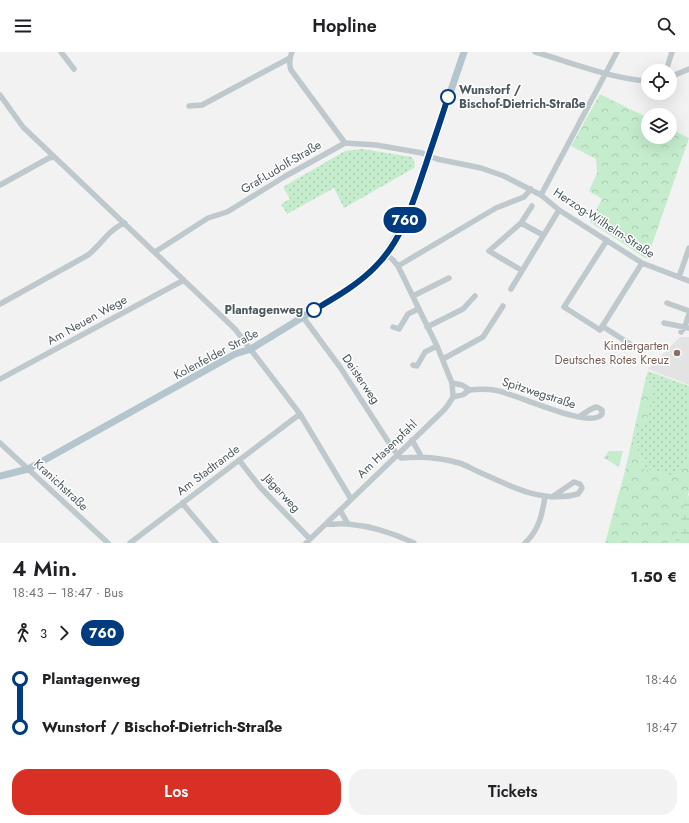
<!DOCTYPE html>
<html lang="de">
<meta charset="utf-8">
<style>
:root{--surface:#fff;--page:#f2f2f2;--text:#202124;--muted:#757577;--accent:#d93025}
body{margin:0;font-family:Jost,sans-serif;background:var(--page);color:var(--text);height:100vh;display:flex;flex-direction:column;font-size:15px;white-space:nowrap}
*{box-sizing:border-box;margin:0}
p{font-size:13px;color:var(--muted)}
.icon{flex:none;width:22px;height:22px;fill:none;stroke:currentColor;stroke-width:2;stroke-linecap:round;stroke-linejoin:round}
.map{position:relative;height:491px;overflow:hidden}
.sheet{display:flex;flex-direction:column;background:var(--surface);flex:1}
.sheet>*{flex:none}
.badge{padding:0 8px;border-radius:13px;font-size:14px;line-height:26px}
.fabs{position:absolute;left:641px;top:12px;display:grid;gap:8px}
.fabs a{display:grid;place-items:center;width:36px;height:36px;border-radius:50%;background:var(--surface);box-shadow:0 4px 16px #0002;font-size:20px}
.map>.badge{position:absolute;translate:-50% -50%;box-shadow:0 0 0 2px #fff}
.legs{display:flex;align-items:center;gap:6px;height:44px;padding:0 12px;font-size:13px}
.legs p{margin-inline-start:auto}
.head{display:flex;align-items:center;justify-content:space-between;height:68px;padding:0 12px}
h1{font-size:22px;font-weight:600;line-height:30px}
.button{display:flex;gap:8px;margin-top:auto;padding:8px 12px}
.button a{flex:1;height:46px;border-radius:16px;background:var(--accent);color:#fff;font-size:16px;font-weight:600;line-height:46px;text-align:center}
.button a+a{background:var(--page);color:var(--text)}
ul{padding:0 12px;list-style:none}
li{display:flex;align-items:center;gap:14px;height:48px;font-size:15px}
li i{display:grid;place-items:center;width:6px;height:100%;margin:0 5px;background:currentColor}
li i::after{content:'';width:10px;height:10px;margin:-5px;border:3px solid;border-radius:50%;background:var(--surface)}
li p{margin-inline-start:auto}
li:first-child i{background:linear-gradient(#0000 50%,currentColor 0)}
li:last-child i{background:linear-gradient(currentColor 50%,#0000 0)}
header{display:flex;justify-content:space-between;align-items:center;height:52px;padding:0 12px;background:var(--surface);font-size:18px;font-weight:600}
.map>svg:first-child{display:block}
</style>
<header><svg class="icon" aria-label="menu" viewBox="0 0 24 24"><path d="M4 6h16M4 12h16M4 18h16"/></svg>Hopline<svg class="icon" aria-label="search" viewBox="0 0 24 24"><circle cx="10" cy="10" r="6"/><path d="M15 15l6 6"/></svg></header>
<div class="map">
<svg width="689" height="491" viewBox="0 0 689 491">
<defs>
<pattern id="grass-dots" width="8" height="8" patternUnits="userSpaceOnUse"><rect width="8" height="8" fill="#c5eccd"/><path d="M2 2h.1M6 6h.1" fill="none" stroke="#abccb2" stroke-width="1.8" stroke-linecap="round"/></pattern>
<pattern id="forest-crowns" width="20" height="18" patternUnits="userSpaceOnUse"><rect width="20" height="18" fill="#c5eccd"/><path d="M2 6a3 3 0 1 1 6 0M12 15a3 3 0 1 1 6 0" fill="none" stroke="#abccb2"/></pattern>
<pattern id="wetland-marsh" width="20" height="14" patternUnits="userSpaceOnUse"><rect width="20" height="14" fill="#c5eccd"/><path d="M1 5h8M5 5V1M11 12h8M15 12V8" fill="none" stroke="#abccb2"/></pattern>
<pattern id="park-tufts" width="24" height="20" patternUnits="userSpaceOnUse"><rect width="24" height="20" fill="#c5eccd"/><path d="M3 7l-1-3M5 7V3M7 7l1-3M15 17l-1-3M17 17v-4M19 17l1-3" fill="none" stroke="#abccb2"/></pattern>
</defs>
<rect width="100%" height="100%" fill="#f3f2f2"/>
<path fill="#e4e3e3" d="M680,285H689V333L648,317Z"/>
<path fill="url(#grass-dots)" d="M362,97L412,105L415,113L414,116L344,156L334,136L287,162L281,152L290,147L283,135L345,99Z
M648,319L689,334V403L683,417L670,427C660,418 657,419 644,418L641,404L633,390L636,377L652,334L645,329Z"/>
<path fill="url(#forest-crowns)" d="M600,42L648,66V85H670V77L689,86L647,207L590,170L602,147L589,139L597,121L596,107L571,94Z
M645,329L652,334L650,355L646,371L636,377L633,390L641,404L644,418C656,419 661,418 670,427L683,417L689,403V439L675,491H605L625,419Z"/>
<path fill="url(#wetland-marsh)" d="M689,443V491H675L686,448Z"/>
<path fill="url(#park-tufts)" d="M609,399H623L619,415L604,406Z"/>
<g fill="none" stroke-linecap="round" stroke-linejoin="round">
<path stroke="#bfc8cc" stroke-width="5.5" d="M61,0L74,17
M292,0C289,7 289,12 291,18L345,91
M535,0C570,10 612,27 648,29
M666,19L672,0
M670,25L689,17
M0,43L23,75L235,277L300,362L351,447
M189,54L202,53L290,6
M0,133L49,106L54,105
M541,143L617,0
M521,171L532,154
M607,188L564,255L600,278L642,211
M155,200L208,166L227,160L284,125L336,96L345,91L376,93L422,101L437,107L481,116L504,124L541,143L559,158L642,211L689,229
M398,214L496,156L524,145L531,137
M521,218L489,199L521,171L543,183
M679,225L689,196
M511,237L559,158
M413,244L449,226
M667,251L689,259
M0,252L88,203C100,194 110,176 125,171
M303,265L340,315L393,397L401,406C422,404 439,405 459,411C466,413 472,417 479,420C510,434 543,452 578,442L582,436L580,432L574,430L552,445
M664,271L689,276
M602,274L630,292
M393,275L399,277L408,262L418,257
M427,275L463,257L475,244
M681,280L685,274L689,262
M443,307L483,285L503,254
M413,313L417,314L425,300L437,294
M0,327L184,228
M452,331L462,333L470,338
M453,345C455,344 459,344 462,343C465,342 467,339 470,338C475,337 489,337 494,338C513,340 591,379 602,362V358L597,355C590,356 585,362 578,365
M412,388L421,404
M0,391L108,491
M239,408L260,435L310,487
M182,451L216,491
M340,458L348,472
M326,472C333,473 340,471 348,472C371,474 393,481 414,491
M130,491L300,362
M306,491L444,358L448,353L453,345L452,331L437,294L398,214L393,208L386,202
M525,491C539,478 542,463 545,445"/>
<path stroke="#b4c5cd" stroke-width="7" d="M0,424L28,417L41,410L235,302L251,297L342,241L368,222L386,202L398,181L411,156L464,0"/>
</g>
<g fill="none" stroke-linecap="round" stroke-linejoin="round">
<g stroke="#fff" stroke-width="9">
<path id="line-1" d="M314,258C336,245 359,232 376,214C403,187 414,147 426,112C433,90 441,68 448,45"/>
</g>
<use href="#line-1" stroke="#003b80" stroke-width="6"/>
</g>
<g fill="#fff" stroke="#003b80" stroke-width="2">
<circle cx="448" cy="45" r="7"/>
<circle cx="314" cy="258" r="7"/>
</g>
<circle fill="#8d6e63" stroke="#fff" stroke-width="1.5" cx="677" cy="301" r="4"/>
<g text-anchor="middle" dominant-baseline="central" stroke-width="3" stroke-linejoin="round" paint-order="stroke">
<g font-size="12" font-weight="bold" fill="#4b585d" stroke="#fff" text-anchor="start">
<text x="459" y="38">Wunstorf /<tspan x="459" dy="14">Bischof-Dietrich-Straße</tspan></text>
<text x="303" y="258" text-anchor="end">Plantagenweg</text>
</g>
<g font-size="12" fill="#4b585d" stroke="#fff">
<text transform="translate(281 115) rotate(-31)">Graf-Ludolf-Straße</text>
<text transform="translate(604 171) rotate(33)">Herzog-Wilhelm-Straße</text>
<text transform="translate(87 268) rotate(-29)">Am Neuen Wege</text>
<text transform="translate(216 302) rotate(-28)">Kolenfelder Straße</text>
<text transform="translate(361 327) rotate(56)">Deisterweg</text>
<text transform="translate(539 341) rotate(18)">Spitzwegstraße</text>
<text transform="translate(387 397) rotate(-44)">Am Hasenpfahl</text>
<text transform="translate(208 418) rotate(-37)">Am Stadtrande</text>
<text transform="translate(61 433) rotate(43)">Kranichstraße</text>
<text transform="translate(282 441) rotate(47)">Jägerweg</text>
</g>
<g font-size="12" fill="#785e54" stroke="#fff" text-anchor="end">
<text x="669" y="294">Kindergarten<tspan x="669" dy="14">Deutsches Rotes Kreuz</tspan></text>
</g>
</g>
</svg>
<div class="fabs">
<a><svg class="icon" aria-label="locate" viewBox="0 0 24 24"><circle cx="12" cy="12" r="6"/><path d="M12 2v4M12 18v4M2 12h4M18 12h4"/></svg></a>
<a><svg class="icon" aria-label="layers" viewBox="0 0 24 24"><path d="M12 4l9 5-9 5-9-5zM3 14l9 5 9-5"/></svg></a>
</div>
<b class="badge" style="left:405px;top:168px;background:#003b80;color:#fff">760</b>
</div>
<section class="sheet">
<div class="head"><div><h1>4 Min.</h1><p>18:43 – 18:47 · Bus</p></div><b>1.50 €</b></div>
<div class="legs"><svg class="icon" aria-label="walk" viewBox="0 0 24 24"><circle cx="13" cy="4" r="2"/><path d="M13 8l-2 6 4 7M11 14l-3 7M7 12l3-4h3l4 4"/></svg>3<svg class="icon" aria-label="forward" viewBox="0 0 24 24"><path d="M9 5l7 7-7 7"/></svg><b class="badge" style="background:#003b80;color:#fff">760</b></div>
<ul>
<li><i style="color:#003b80"></i><b>Plantagenweg</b><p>18:46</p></li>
<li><i style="color:#003b80"></i><b>Wunstorf / Bischof-Dietrich-Straße</b><p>18:47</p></li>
</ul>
<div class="button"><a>Los</a><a>Tickets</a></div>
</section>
